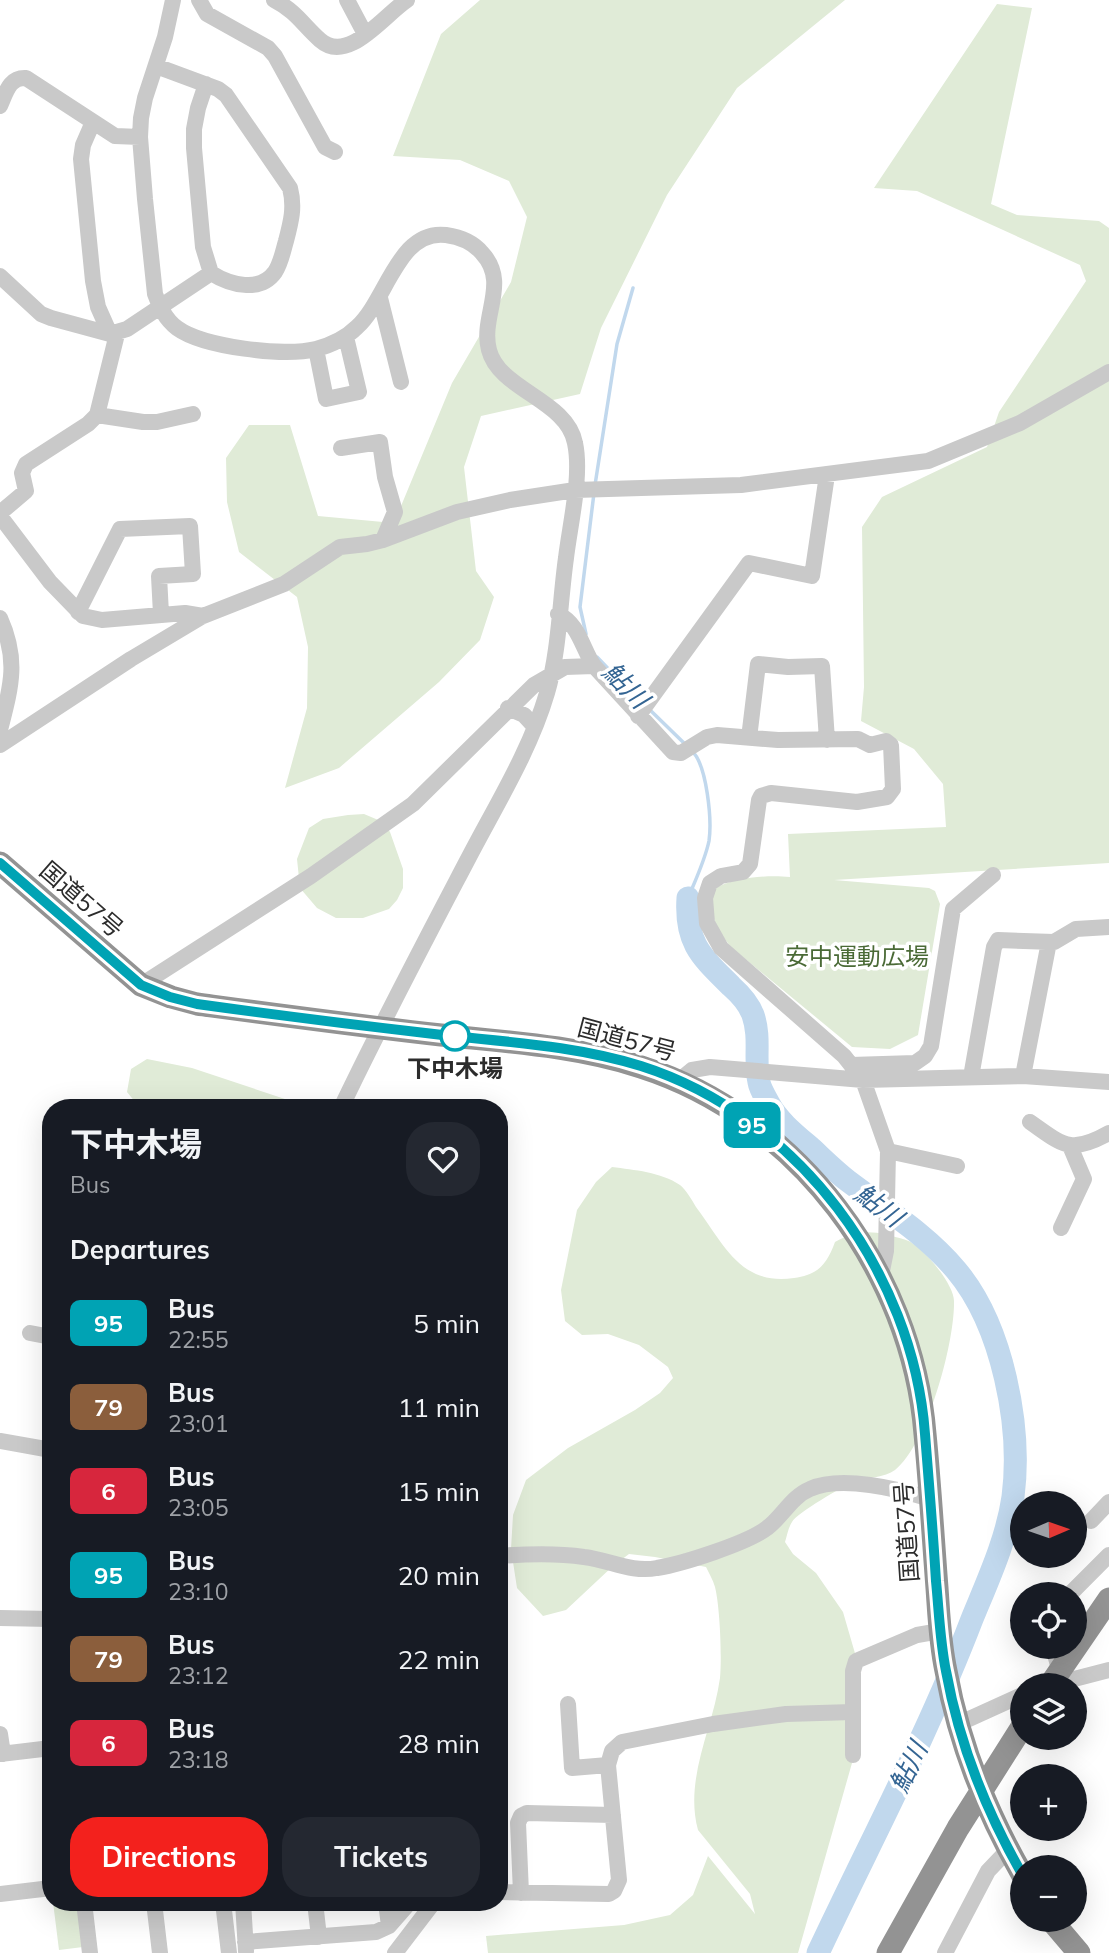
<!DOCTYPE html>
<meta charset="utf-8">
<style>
:root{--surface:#171b24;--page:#242831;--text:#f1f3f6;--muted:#9ea1a6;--accent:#f3211d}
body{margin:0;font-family:Mulish,"Noto Sans JP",sans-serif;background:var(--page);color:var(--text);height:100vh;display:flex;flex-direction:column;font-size:26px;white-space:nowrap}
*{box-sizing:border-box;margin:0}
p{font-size:23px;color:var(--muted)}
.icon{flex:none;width:38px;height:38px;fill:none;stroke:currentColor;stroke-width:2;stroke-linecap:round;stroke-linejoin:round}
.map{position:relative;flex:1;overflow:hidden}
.drawer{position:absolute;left:42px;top:1099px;width:466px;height:812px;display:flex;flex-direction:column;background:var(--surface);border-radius:28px;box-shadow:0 7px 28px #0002}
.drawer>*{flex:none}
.badge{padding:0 14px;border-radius:10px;font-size:24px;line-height:46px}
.needle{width:46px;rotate:88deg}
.buttons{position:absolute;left:1010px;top:1491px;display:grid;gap:14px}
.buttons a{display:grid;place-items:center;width:77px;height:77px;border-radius:50%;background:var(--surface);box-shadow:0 7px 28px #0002;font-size:35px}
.map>.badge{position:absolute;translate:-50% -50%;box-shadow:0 0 0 4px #fff}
h2{padding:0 28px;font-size:26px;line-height:63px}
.round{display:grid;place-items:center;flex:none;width:74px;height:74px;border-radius:28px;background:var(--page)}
.head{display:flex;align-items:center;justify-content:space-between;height:119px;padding:0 28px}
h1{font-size:33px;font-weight:700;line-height:52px}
.cta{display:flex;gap:14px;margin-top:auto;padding:14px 28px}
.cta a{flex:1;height:80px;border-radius:28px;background:var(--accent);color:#fff;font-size:28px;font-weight:700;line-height:80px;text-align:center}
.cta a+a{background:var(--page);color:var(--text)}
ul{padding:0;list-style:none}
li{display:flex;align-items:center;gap:21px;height:84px;padding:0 28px}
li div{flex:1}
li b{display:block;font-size:26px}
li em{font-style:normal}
li .badge{min-width:77px;font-weight:700;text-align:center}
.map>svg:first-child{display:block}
</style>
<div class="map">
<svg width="1109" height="1953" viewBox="0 0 1109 1953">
<rect width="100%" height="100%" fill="#fff"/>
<path fill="#e0ebd7" d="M480,0H845L737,88L667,195L601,328L580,394L481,416L464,467L476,571L494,597L480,640L439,682L339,768L285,788L307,708L308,647L297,597L239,552L227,502L226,458L249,425H290L318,516L394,523L452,383L511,282L527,217L509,181L460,160L393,156L441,34Z
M997,4L1032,8L991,204L1017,215L1099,221L1109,228V863L834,880L929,888L935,891L940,904L918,1035L890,1049L852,1047L732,948C717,930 707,913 714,889C734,877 767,875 790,877L788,834L946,827L943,784L914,749L861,721L864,687L862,527L882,497L987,447L999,412L1086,281L1080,265L917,191L874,188Z
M364,814L383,822L390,832L403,869V888L397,900L389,909L363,918H336L317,908L300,888L297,859L309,828L323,819L348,815Z
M147,1059L192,1068L312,1108H140L127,1092L131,1069Z
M612,1167C634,1170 661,1172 680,1185C686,1190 692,1200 696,1207C724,1244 740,1286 794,1278C818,1275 827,1264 835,1242C862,1227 878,1232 906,1240C922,1245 954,1284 954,1301C955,1342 927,1445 895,1470C885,1478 866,1477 854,1482C843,1486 797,1513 792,1522C788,1528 787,1536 785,1542L793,1554L816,1573L843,1612L861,1674L854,1756L798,1953H488L486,1936L624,1925L670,1915L693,1895L708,1856L755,1914L750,1894L698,1830C684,1778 713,1729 720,1678C722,1657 720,1607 715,1587C713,1580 709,1573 706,1567L655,1557L629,1554L613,1566L566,1610L543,1616L517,1588L511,1549L513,1515L526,1480L568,1448L635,1410L660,1393L673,1378L668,1367L639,1345L608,1334L582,1335L565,1321L561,1290L577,1210L596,1182Z
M53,1902H78L83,1947L59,1950Z"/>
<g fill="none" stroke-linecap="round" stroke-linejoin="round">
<path stroke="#c1d8ed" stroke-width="3.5" d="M595,485L617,344L633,288
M586,634L580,607L594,493
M597,657L640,702
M649,709L686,745
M688,898C696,879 705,860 709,841C712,820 707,765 692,751"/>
<path stroke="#c1d8ed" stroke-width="23" d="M688,898C685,943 701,956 731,986C740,994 749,1004 753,1015C761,1038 754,1059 759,1082C760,1089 766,1098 769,1104C778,1121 797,1136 811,1148C823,1159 835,1171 848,1181C885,1209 926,1234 956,1270C1003,1326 1022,1427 1013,1497C1007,1539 988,1580 972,1619C928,1734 870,1842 818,1953"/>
<path stroke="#c9c9c9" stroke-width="16" d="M173,0L165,37L145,98L141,118L140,137L145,199L155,294C160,307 165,319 177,328C203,347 284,357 316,349C331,345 346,338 357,327C387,300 398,229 446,235C460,237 473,242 482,253C510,283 480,316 489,350C499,390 567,400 575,443C582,476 570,524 566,558C560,600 559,653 547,693C530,751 496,805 468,859C425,941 381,1024 341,1108
M199,0L207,14L268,48L275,56L325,147L335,152
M274,0C297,12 302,24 320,40C348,65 384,15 407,0
M347,0L365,34
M206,84L198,108L194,129V148L203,247L211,273
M0,106C6,93 9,77 26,78L115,136L140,137
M93,122L83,145L81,159L93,281L98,307L110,334
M0,276L41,314L51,318L110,334L127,329L211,273C230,285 260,293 275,272C281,263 283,251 286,241C291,222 295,207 290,188L226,95L218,89L156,66
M380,298L401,382
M316,349L326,399L359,392L346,337
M97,415L143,422H157L193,414
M341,448L380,442L385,477L395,512L383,540
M0,513L26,491L22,473L26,464L88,424L97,415L117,334
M0,516L50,582L83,616L102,620L185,613L203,616
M78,612L120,529L190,526L193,574L159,576L161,614
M558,614C579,624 582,648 594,666L673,752L681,753L707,737L717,735L778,740L858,739L870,745L886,741L891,745L893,789L887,797L857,802L771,793L761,796L759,800L750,864L743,872L721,876L710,883L705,898L707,923L721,948L844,1056L863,1080L888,1151L886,1251L881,1276
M0,618C19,660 11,687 0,730
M508,708L524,715L535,727
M638,716L749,563L812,576L827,475
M749,738L758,664L788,667L822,666L827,740
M0,745L131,659L203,616L284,584L340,547L367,544L383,540L457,512L510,500L575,490L741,485L928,461L1020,423L1109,372
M141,985L311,876L413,804L534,685L565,667L594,666
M851,1065L915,1063L925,1056L931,1046L953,909L993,875
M1023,1076L1049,942
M971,1077L994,947L998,940L1054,942L1076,929L1109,927
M680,1080L692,1070L710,1067L863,1080L1023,1076L1109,1082
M1030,1122C1063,1145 1070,1155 1109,1133
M888,1151L957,1166
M1061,1228L1084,1179L1070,1146
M30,1333L51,1337
M0,1441L51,1450
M1091,1521L1109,1502
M499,1556C526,1554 557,1553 584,1557C610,1560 631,1573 657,1568C682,1564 748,1543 767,1528C783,1516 791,1497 810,1489C841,1475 899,1489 930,1499
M1070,1594L1109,1555
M0,1618L51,1619
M1053,1647L1061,1676
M1051,1685L1109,1670
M568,1704L572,1768L608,1765
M958,1724L1022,1695
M0,1734L3,1754
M0,1754L51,1748
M853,1755V1671L856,1661L917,1635L940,1631
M499,1892L609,1894L614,1891L619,1880L608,1765L612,1751L622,1742L713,1724L786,1714L853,1712
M521,1893L518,1823L521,1816L527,1813L613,1815
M0,1894L51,1888
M84,1902L90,1953
M154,1902L160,1953
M223,1902L229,1953
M243,1902L246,1951
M315,1902L319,1937
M386,1902L389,1926
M245,1942L376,1932L389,1926L410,1902
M395,1953L434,1902
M945,1953L988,1871L1008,1850"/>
<path stroke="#939393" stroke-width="23" d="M0,863L141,985L171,997L197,1004C279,1015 360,1026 441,1035C508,1042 577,1046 641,1067C798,1117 912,1271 925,1434C930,1485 933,1536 937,1588C939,1616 940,1644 946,1671C959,1743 986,1811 1022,1874
M1050,1685L1109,1599
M1051,1920L1079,1953
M888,1953L958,1828L1022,1727"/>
</g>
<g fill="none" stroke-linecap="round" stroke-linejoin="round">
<g stroke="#fff" stroke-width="16">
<path id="line" d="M0,863L141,985L170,997L197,1004C276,1015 355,1025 434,1034C504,1042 574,1045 641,1066C798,1116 913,1272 925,1434C929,1483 933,1532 936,1581C939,1611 940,1642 946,1671C959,1743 986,1811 1022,1874"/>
</g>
<use href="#line" stroke="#00a3b4" stroke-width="10"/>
</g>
<circle fill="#fff" stroke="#00a3b4" stroke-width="3.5" cx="455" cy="1036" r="14"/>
<g text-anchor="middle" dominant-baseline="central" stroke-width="7" stroke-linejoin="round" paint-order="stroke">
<g font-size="24" fill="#2c2c2c" stroke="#fff">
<text transform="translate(82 899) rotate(41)">国道57号</text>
<text transform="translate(627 1039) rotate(15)">国道57号</text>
<text transform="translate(906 1532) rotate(-94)">国道57号</text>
</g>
<g font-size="24" fill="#4a6a36" stroke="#fff">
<text x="857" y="956">安中運動広場</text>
</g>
<g font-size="24" font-weight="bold" fill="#2c2c2c" stroke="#fff">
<text x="455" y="1068">下中木場</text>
</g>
<g font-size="26" font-style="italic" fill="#346593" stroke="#fff">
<text transform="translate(626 685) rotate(45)">鮎川</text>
<text transform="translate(879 1205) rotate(37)">鮎川</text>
<text transform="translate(908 1767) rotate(-64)">鮎川</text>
</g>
</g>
</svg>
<div class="buttons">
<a><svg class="needle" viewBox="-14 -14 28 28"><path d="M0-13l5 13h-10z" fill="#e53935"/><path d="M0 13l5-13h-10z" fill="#9ea1a6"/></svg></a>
<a><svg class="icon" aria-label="locate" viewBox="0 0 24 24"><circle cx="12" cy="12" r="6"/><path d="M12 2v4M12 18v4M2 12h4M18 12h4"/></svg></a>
<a><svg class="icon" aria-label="layers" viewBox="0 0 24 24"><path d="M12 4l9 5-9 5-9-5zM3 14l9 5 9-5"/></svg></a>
<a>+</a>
<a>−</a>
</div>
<b class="badge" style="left:752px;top:1125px;background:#00a3b4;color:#fff">95</b>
<section class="drawer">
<div class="head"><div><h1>下中木場</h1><p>Bus</p></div><a class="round"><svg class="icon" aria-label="heart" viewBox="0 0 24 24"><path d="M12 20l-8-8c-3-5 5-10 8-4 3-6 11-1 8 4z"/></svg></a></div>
<h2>Departures</h2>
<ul>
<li><span class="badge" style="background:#00a3b4;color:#fff">95</span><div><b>Bus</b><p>22:55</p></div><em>5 min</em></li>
<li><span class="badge" style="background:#8b5e3c;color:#fff">79</span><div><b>Bus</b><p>23:01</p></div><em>11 min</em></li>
<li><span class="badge" style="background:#d7263d;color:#fff">6</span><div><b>Bus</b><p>23:05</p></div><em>15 min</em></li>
<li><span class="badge" style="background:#00a3b4;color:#fff">95</span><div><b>Bus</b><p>23:10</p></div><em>20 min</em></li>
<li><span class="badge" style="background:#8b5e3c;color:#fff">79</span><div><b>Bus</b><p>23:12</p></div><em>22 min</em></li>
<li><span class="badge" style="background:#d7263d;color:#fff">6</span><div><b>Bus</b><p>23:18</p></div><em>28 min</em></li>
</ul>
<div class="cta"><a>Directions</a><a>Tickets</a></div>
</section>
</div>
